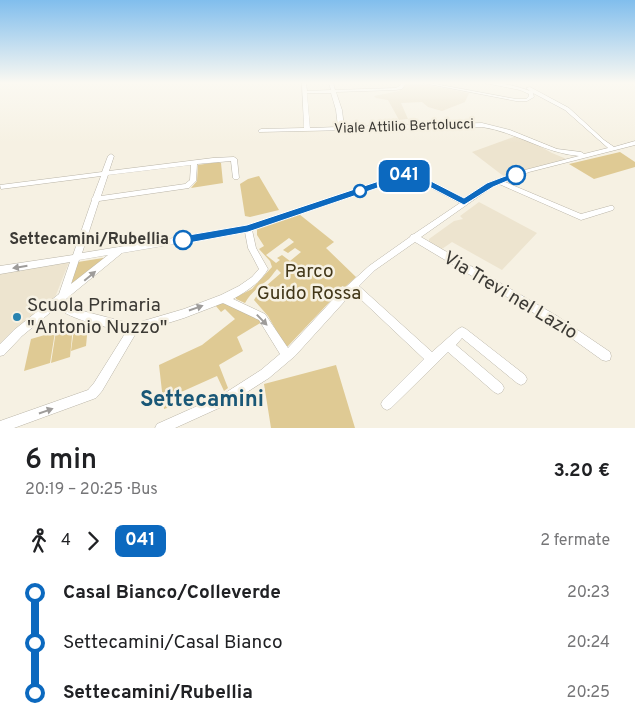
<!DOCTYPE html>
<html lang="it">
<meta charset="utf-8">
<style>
:root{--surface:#fff;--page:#f6f6f6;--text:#202124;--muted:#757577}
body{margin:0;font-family:Overpass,sans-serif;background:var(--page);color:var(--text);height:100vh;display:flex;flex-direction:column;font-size:19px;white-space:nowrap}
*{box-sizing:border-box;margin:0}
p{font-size:16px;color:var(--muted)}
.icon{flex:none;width:28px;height:28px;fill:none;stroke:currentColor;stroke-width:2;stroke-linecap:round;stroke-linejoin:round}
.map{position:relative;height:428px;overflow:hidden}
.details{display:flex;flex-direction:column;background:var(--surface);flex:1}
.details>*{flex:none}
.badge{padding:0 10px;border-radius:8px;font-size:18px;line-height:32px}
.map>.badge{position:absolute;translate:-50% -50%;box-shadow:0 0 0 2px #fff}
.legs{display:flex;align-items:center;gap:8px;height:55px;padding:0 25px;font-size:16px}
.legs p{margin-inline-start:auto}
.headline{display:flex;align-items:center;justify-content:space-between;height:85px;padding:0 25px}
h1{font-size:28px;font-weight:600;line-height:38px}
ul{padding:0 25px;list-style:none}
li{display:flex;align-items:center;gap:18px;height:50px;font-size:19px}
li i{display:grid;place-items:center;width:8px;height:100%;margin:0 6px;background:currentColor}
li i::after{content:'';width:12px;height:12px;margin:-6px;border:4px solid;border-radius:50%;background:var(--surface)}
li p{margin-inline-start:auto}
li:first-child i{background:linear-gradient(#0000 50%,currentColor 0)}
li:last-child i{background:linear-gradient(currentColor 50%,#0000 0)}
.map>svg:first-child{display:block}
</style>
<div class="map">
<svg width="635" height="428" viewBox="0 0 635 428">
<rect width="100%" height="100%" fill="#f6f1e3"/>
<path fill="#ede4cf" d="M408,83H417L469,93L465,102L442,111L428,107L422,102L401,103L408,119L399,120L388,100L376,98L374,96L399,91Z
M519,135L552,153L569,160L506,178L472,152Z
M479,202L537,233L502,270L452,242L442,249L429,242V239L454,221L463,219L460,216Z
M69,262L54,300L0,348V274Z"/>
<path fill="#dfca94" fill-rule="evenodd" d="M620,152L635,162V167L594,179L569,164Z
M218,162L221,163L223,183L191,188L197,181L198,165Z
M259,176L279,210L250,217L245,216L240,184L248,179Z
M299,214L334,242L326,248L356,277L345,287L342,286L338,293L288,346H285L268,316L254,300L259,292L281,273L277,269C274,272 272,276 269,279C259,287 251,292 245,303L236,299V297L252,289L272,267L270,261L259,249L264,246L257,235V228ZM289,238L294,242L283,250L288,253L295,248L301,252L290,261L282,255L277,258L280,260L276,263L266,255Z
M109,257L70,287L78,262Z
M219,303C234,304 250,313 262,322L237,337L243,351L219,365L228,388L224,391L217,376L170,397V407L164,409L159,365L202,345L235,319L225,309L221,312L215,305Z
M88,325L86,346L71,351L74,329Z
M73,326L70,357L51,363L56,331Z
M55,332L50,363L24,371L31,339Z
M336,365L355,428H271L264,384Z"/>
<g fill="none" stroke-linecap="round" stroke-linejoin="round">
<path stroke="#86ccf5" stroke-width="1" d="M581,83H587"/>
<g stroke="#bab5a8" stroke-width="1">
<path id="minor" d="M302,83H306L307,91L331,90L329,83H333L335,90L395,88L398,87L402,83H406L402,89L395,90L336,92L342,110L344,127L482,123L510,130L557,149L581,152L583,153L584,154L608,148L565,110L533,93L534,97L527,101H516L423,83H430L516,99H526L529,96V94L520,90L485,83C499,82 517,86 530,91L526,88L530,87L569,108L604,140L614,147L635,141V145L529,172L505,182L581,214L610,206H613L614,208L613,210L581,220L499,184L492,187L421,237L557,316L610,352L611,356L610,360L606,361L602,360L549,322L415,242L375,270L359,286L432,352L458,329L462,327L466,329L525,375L527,379L525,383L521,385L517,383L462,338L456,345L502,384L504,388L502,392L498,394L494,392L448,352L391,408L387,410L383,408L381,404L383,400L424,359L353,292L295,356L269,378L230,403L175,428H155L157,424L222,395L261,370L280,354L259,320L223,303L184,318L136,333L102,391L96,398L14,428H0V421L88,390L94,383L126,332C107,327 70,320 57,307L22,336L4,355L0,356V344L14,330L59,294L70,262L0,274V266L73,255L92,200L91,199L93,197L101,176L1,189L0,185L102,172L108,156L111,154L114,156L109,171L213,158L234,157L237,159L239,178L238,179H234L233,178L231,161L197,164L196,181L189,188L99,201L82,253L247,226L403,175L422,178L465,199L488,183L496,180L525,170L579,156C544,153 516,132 482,127L259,132L258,131L261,129L304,128ZM307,93H331L336,110L338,127L310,128ZM191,165L190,180L185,184L101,196L108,175ZM403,179L418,181L460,203L414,234L411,235L410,237L369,266L338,294L288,348L265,314L233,299C247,291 260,283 268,269L256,248L252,230ZM245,232L248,248L259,269L252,277L239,286L221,295L184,309L133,324L75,309L68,306L65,303L66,299L122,253ZM108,255L71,284L79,260Z"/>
</g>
<use href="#minor" fill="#fff" fill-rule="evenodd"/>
</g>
<defs><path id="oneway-solid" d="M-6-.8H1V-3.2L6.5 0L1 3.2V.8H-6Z" transform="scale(1.25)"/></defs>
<g fill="#9e9c9a">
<use href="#oneway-solid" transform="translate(20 267) rotate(171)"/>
<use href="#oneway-solid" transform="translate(90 276) rotate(-40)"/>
<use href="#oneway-solid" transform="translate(196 308) rotate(-19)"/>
<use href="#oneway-solid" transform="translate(262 320) rotate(46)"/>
<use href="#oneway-solid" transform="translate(46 411) rotate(-19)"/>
</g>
<linearGradient id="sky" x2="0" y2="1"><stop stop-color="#81beed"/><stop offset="0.58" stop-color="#fbf9f2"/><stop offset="1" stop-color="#fbf9f2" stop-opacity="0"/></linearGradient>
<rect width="635" height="143" fill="url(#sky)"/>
<path fill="#0c69bf" stroke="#fff" d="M516,172L519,173V176L493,187L464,205L418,181L401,180L248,232L183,244L177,240L183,236L247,225L400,174L423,177L464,198L487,183Z"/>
<g fill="#fff" stroke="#0c69bf" stroke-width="2.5">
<circle cx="516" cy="175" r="9"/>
<circle cx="360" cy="191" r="6"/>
<circle cx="183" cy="240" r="9"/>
</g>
<circle fill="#2883b0" stroke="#f6f1e3" stroke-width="2" cx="17" cy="317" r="5"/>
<g text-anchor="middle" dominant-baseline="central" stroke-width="5" stroke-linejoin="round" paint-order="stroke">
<g font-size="14" fill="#3c3a35" stroke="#f6f1e3">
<text transform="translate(404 127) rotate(-2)">Viale Attilio Bertolucci</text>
</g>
<g font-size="16" font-weight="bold" fill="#3c3a35" stroke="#f6f1e3" text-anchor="end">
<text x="169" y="240">Settecamini/Rubellia</text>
</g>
<g font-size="19" fill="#413618" stroke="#f6f1e3">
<text x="309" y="272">Parco<tspan x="309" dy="22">Guido Rossa</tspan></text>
</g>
<g font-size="19" fill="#3c3a35" stroke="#f6f1e3">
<text transform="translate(510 296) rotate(31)">Via Trevi nel Lazio</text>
</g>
<g font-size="19" fill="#3c3a35" stroke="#f6f1e3" text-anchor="start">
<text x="27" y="306">Scuola Primaria<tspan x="27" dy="22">"Antonio Nuzzo"</tspan></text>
</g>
<g font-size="22" font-weight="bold" fill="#195776" stroke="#f6f1e3">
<text x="202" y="400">Settecamini</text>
</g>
</g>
</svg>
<b class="badge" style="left:404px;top:176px;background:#0c69bf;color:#fff">041</b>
</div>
<section class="details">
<div class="headline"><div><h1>6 min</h1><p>20:19 – 20:25 · Bus</p></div><b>3.20 €</b></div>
<div class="legs"><svg class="icon" aria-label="walk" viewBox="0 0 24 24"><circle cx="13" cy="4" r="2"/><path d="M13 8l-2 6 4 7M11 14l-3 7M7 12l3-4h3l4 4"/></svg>4<svg class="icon" aria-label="forward" viewBox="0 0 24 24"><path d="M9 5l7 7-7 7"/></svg><b class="badge" style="background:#0c69bf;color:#fff">041</b><p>2 fermate</p></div>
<ul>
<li><i style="color:#0c69bf"></i><b>Casal Bianco/Colleverde</b><p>20:23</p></li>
<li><i style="color:#0c69bf"></i><span>Settecamini/Casal Bianco</span><p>20:24</p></li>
<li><i style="color:#0c69bf"></i><b>Settecamini/Rubellia</b><p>20:25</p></li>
</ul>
</section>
